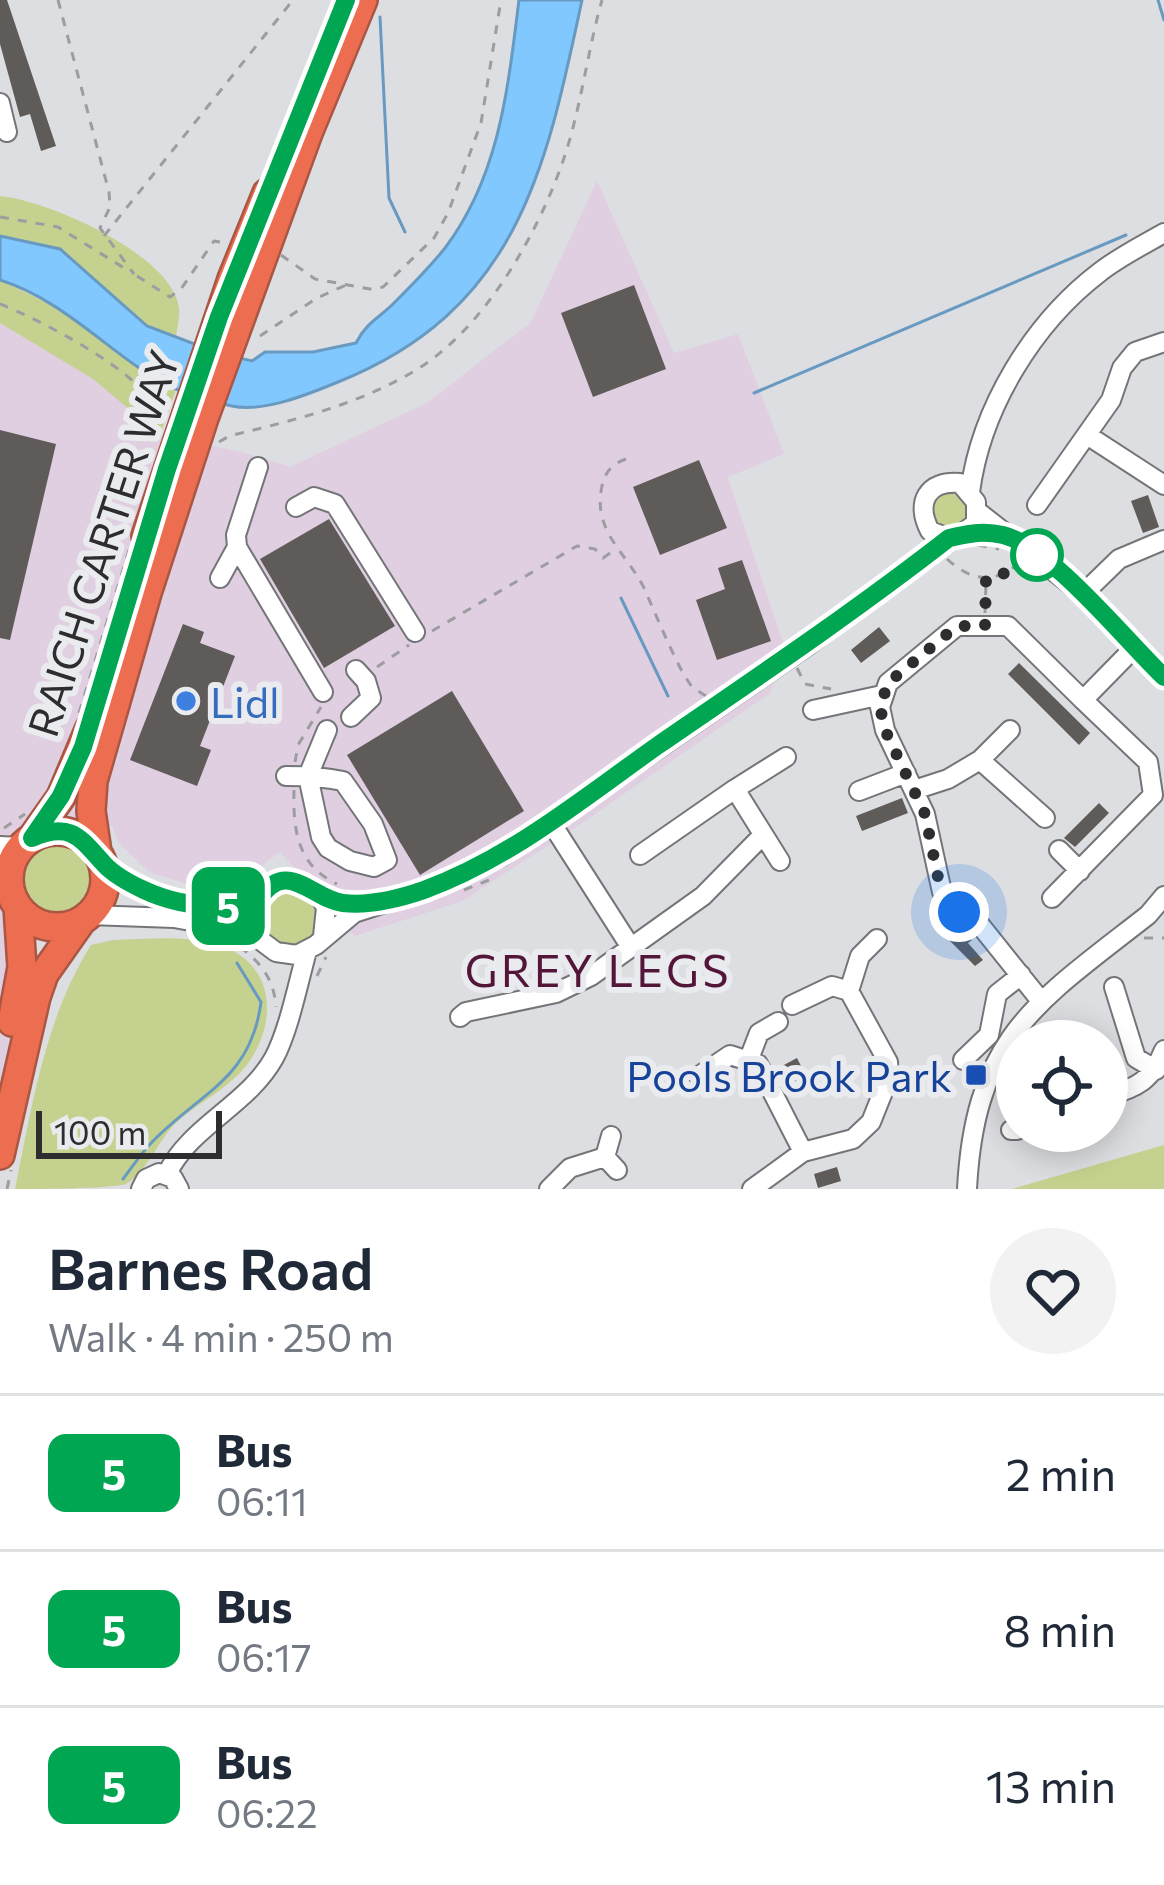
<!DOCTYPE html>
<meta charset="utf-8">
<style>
:root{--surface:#fff;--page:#f2f2f3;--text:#1f2937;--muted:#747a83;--line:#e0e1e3}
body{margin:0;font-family:Commissioner,sans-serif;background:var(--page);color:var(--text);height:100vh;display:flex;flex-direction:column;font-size:45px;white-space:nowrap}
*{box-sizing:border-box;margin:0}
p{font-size:39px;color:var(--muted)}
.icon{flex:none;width:66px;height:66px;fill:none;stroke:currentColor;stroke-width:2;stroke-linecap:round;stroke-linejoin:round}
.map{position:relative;height:1189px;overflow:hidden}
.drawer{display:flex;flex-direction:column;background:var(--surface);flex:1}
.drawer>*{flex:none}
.badge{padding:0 24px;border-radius:18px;font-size:42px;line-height:78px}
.buttons{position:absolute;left:996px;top:1020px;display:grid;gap:24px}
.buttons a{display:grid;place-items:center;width:132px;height:132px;border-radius:50%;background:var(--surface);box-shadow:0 6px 30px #0003;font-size:60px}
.scale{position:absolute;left:36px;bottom:30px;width:186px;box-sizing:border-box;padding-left:12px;border:6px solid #2d2d2f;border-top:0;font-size:33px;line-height:42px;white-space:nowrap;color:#2d2d2f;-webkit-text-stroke:9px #eaebef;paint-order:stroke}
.you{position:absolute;width:60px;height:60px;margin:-30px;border:9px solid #fff;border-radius:50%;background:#1a73e8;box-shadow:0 0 0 18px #1a73e833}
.map>.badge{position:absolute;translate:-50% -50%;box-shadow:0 0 0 6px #fff}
.round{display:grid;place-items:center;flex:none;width:126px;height:126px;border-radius:63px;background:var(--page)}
.headline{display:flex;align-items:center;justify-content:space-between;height:204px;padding:0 48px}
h1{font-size:57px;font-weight:600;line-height:90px}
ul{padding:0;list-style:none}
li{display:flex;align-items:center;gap:36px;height:156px;padding:0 48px;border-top:3px solid var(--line)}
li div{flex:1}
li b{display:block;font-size:45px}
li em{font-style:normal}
li .badge{min-width:132px;font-weight:700;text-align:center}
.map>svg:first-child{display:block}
</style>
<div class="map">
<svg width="1164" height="1189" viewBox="0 0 1164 1189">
<rect width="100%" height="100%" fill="#dddee2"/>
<path fill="#dfcfe1" d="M597,181L674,353L738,334L784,454L728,477L785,648L770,693L566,834L462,901L355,936L280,852L237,884H188L149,872L118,842L112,825L79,850L65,843L26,901L40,913L22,979L0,1099V323L94,379L160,435L241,452L290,467L427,403L531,322Z"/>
<path fill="#c5d18e" d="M0,196C47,200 173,255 179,308C180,317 177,328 176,337L147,326L60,249L0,236Z
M0,280L70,314L157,381L177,387L160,435L93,379L0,323Z
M930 511a19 19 0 1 1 38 0a19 19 0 1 1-38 0Z
M18 879a37 37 0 1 1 74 0a37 37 0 1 1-74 0Z
M262 918a28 28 0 1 1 56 0a28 28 0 1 1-56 0Z
M113,940C148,939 190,934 224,947C275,966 277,1022 249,1062C230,1088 202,1100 178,1121C159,1138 148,1171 126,1184C105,1189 41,1189 15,1189C32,1106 45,1018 91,945Z
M1164,1145V1189H1012Z"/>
<path fill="#81c8ff" stroke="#689ac1" stroke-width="3" d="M519,0H582C546,169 518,310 338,382C309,394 263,413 232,406C208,401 174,391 154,378C102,345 60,299 0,280V236L60,249L147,326L218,353L252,361L265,352H313L356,343C366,323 379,318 394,303C411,286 430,267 445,248C500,175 508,87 519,0Z"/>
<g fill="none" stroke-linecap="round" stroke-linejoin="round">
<path stroke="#689ac1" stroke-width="3" d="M1158,0L1164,20
M380,17L389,198L405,232
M754,393L1126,235
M621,598L668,696
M123,1179C133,1166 142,1152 153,1141C202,1091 251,1079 261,1002L237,963"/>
</g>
<path fill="#5e5b59" d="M0,0H7L56,146L41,151L30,114L20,117L0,44Z
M634,285L666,369L593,397L561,313Z
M0,430L56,444L10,640L0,638Z
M699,460L727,528L660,555L633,487Z
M1148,495L1159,527L1143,533L1131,501Z
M329,519L395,626L324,668L260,559Z
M742,560L771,641L717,660L696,600L725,589L718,568Z
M183,624L204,632L200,643L235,656L200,746L211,750L197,786L130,760Z
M879,627L890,641L861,663L851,650Z
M1019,663L1090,733L1079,745L1008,674Z
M452,691L524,811L420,875L347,755Z
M902,798L908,813L862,831L856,816Z
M1099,803L1109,813L1075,847L1064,838Z
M958,927L972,940L968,943L983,960L975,966L946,937Z
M797,1058L806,1076L790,1083L782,1066Z
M837,1167L841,1181L818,1188L814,1174Z"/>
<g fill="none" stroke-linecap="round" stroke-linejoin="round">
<g stroke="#747578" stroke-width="22">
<path id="minor" d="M0,103L7,132
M1087,435L1164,485
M258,467L236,535L237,547L323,692
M970,492C981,408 1033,323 1100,272C1119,257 1143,245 1164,233
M1037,505L1111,400L1122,368L1135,352L1164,342
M296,507L314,497L335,504L415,632
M977,511L1083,594L1164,677
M220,578L237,547
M1083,594L1119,559L1164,540
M813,710L882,695
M351,717L371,698L366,681L356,670
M980,760L1010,730
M286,776C305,776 324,777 343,781L373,824L387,860L374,867L350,861L328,848L321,837L308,776L327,730
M735,789L786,757
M914,790L948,779L980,760L1045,818
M859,791L906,773
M550,821L630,946
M0,846L22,847
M1059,850L1080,871
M640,855L735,789L780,861
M102,863C150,899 197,912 257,902
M1052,898L1153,795L1148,762L1083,700
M89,915L174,918L256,933
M323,936L326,908C313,876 276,872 257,902L254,925L260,940L276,952L297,955L316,945L354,913L422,891L502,856L807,646L949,538L959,536L976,523V502L960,483C927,480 915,503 930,531L949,538
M1114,987L1136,1058L1156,1070
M1041,1001L980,925L959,912L942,892L925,814L885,730L880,707L888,683L957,626H1008L1083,700L1133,649
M792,1005L832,986L849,991L860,956L877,939
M460,1017L466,1012L556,993L591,976L703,896L762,836
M749,1059L759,1033L778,1022
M963,1060L989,1035L997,994L1021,975
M699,1076L730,1055L758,1064L803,1152
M1107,1096C1137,1088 1152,1080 1164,1050
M1011,1130H1017
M611,1136L605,1157L617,1170
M167,1174C190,1126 248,1105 274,1058C289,1030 298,983 307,951
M141,1189L146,1179L159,1173L173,1178L179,1189
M549,1189L570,1168L605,1157
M752,1189L803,1152L853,1139L871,1122L889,1077L888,1062L849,991
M967,1189C975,1036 1037,1002 1148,915L1164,896"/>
</g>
<g stroke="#a95744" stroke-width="32">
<path id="highway" d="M146,536L232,279L267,193
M9 879a48 48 0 1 1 96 0a48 48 0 1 1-96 0Z
M32,838L61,797L90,728
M97,852L91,811L93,781L147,593L204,418L308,133L363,0
M12,1022L22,967L18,907
M0,1155L36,997L44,974L82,920"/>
</g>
<path stroke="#9d9da1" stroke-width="3" stroke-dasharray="9 9" stroke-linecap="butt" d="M58,0L109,192L110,207L100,228L134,274
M264,174L337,0
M0,217L58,227L129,271
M104,236L293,0
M281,255L315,279L370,289L383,287L434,238L448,213L481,123L501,0
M137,276L170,297L181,289L214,241L225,243
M0,304C40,320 112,358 141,389C151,399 150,411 164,418
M260,336L317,298L346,285
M219,442L229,436C291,421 354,406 411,373C482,333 537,236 563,161C581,109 587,53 602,0
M626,459C612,464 605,472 602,486C592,531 626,552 644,588C657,617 669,647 684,675L692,687L706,696
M978,545L999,549
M947,559C971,581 995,585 1020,562
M985,613L986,581
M432,631L577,546L595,549L603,558L616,549
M377,667L409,645
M797,668L805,684L831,689
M79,713L129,550
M295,762L298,745L321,707
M294,790C293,830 297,865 337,884
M4,828L25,814
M464,890L489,880
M1144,938H1164
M240,947C261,963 274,979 276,1007
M317,976L326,957
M7,1189L11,1170"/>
<use href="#minor" stroke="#fff" stroke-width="18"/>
<use href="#highway" stroke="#ec6d50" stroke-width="27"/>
</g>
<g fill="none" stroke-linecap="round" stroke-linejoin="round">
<g stroke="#fff" stroke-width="27">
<path id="line" d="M346,0L219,317L167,469L83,747L61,796L32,838C71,821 80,838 104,864C114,875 131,884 144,890C180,907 218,909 257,902C286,855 311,899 343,903C370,906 398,899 424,890C511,858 582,799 657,746C756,678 854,612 949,538C968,534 982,530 1003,535C1051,547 1126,641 1164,677"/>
</g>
<use href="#line" stroke="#00a651" stroke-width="18"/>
<path stroke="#2d2d2f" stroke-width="12" stroke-dasharray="0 21.6" d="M959,912L941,892L925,814L885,730L880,707L888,683L957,626H985L986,579H994L1037,555"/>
</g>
<circle fill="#fff" stroke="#00a651" stroke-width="6" cx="1037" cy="555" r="24"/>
<circle fill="#3f7fe0" stroke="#eaebef" stroke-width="4.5" cx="186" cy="701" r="12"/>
<rect fill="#1a4fb4" stroke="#eaebef" stroke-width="4.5" x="964" y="1063" width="24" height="24" rx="6"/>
<g text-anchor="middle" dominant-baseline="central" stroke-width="12" stroke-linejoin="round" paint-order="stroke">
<g font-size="42" fill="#2d2d2f" stroke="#eaebef">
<text transform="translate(102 543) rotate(-72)">RAICH CARTER WAY</text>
</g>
<g font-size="42" fill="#366cbe" stroke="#eaebef" text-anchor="start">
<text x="210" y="701">Lidl</text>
</g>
<g font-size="42" fill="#164399" stroke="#eaebef" text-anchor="end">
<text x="952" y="1075">Pools Brook Park</text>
</g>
<g font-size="45" letter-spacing="3" fill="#531538" stroke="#eaebef">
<text x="598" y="968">GREY LEGS</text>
</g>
</g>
</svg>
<div class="buttons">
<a><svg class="icon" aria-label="locate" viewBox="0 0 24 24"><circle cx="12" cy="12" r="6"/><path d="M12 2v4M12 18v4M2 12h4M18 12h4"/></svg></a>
</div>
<div class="scale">100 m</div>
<div class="you" style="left:959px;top:912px"></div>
<b class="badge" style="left:228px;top:906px;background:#00a651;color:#fff">5</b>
</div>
<section class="drawer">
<div class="headline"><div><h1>Barnes Road</h1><p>Walk · 4 min · 250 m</p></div><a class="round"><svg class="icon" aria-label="heart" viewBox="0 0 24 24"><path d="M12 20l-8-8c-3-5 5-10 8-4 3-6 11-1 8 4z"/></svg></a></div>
<ul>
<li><span class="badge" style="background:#00a651;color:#fff">5</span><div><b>Bus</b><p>06:11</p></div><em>2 min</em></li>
<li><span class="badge" style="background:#00a651;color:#fff">5</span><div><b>Bus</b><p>06:17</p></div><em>8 min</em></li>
<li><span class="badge" style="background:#00a651;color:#fff">5</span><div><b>Bus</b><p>06:22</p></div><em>13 min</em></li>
</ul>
</section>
